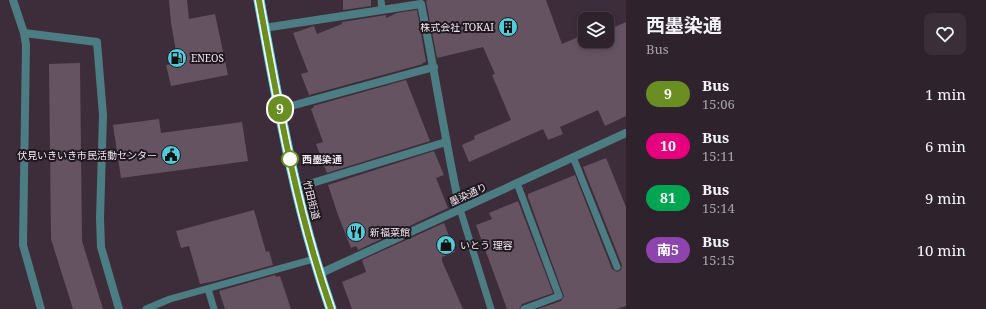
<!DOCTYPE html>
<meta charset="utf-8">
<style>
:root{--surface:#2e222c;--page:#3a2f38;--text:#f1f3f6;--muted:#a7a4a9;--line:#493f48}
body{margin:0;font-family:"Noto Serif","Noto Sans JP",serif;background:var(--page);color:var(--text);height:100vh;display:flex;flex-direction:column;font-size:15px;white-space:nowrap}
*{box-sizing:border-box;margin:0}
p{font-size:13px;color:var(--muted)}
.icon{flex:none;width:22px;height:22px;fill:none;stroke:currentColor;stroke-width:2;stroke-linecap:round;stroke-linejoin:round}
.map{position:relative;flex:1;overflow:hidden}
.sheet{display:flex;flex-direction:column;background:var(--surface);width:360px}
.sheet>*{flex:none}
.badge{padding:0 8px;border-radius:13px;font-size:14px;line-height:26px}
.buttons{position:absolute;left:578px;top:12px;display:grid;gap:8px}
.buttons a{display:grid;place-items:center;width:36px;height:36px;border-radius:8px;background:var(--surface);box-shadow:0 2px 6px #0003,0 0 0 1px var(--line);font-size:20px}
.map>.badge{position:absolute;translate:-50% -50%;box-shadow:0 0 0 2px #fff}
.round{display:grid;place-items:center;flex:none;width:42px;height:42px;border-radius:8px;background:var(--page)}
.overview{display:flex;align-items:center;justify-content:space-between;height:68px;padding:0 20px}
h1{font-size:19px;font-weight:700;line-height:30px}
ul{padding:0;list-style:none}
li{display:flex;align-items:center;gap:12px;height:52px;padding:0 20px}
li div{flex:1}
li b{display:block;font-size:15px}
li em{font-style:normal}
li .badge{min-width:44px;font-weight:700;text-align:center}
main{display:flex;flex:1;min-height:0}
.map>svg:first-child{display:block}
</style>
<main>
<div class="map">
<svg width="626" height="309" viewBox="0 0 626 309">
<rect width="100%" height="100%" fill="#3d2d3b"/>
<path fill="#655362" d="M169,0H187L189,19L215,14L228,75L171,86L166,65L178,63L171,23Z
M343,0H371V6L343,10Z
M428,0H546L562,44L585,34V41H607V29L608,30L626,22V116L605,126L598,110L560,127L563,134L548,140L543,129L469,162L462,145L475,139L474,136L511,120L492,75L495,74L483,47L437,58L426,1Z
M417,10L426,62L422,63L423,64L309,95L301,74L308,72L293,33L314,26L317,34L342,24V22L386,15V18L397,13Z
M80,63L82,241L103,309H73L51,239L49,64Z
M406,80L430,141L327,173L316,144L323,142L311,109L314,107L313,106Z
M159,119L161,133L242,122L248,161L121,178L113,125Z
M434,151L444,175L436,178L448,208L358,250L356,246L351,248L338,215L328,185Z
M606,158L626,207V306L616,309H538L561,301L564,296L528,197V194L575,175L612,269L617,272L621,270L622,265L583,167Z
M518,201L553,293L522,304L519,309H507L476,225L492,219L489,213Z
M254,210L266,252L269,251L273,265L215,281L200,284L189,246L181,248L176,231Z
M444,223L455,252L442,257V261L463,309H352L342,282L366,272L362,260Z
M275,275L276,277L280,276L291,309H225L219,291Z"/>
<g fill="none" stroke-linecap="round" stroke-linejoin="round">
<path stroke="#4c7d83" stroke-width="7" d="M381,0L382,9
M573,157L617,267
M517,183L559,296L524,309
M460,209L491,309
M208,289L214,309
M146,309L170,299L314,259"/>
<path stroke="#4c7d83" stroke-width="8" d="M13,0L24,33L26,45L23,245L41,309
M264,28L421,4C435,72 445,141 460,209
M24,33L97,42L103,115L100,218L101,247L119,309
M280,109L434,67
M296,188L446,142
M319,274L626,133"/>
<path stroke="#59d4e2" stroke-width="11" d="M259,0C278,104 296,209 331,309"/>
</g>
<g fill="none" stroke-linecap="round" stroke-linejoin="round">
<g stroke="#fff" stroke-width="9">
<path id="line" d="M259,0C278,104 296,209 331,309"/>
</g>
<use href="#line" stroke="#6b8e23" stroke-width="6"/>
</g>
<defs>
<g id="building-disc" transform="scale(1)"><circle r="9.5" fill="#52cbd9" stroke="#20181f"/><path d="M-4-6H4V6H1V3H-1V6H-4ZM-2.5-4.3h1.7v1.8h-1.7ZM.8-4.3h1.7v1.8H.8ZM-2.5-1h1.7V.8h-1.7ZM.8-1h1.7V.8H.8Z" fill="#111"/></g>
<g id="fuel-disc" transform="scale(1)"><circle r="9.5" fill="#52cbd9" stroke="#20181f"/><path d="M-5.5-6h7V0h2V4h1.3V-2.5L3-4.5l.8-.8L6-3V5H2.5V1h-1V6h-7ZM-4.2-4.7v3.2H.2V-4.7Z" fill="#111"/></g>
<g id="civic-disc" transform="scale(1)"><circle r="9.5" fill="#52cbd9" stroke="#20181f"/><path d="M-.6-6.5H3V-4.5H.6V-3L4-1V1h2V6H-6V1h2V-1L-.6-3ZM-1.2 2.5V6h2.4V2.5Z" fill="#111"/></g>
<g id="restaurant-disc" transform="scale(1)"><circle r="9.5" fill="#52cbd9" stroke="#20181f"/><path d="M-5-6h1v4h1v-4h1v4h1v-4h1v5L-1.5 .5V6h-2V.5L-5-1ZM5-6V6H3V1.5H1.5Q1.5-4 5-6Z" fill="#111"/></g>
<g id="shop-disc" transform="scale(1)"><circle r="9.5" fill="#52cbd9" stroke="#20181f"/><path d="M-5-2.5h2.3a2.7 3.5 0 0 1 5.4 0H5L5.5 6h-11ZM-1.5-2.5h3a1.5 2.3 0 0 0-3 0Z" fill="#111"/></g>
</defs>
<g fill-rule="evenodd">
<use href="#building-disc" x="508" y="27"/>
<use href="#fuel-disc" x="177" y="58"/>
<use href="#civic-disc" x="171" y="155"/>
<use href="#restaurant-disc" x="356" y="232"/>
<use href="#shop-disc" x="446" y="245"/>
</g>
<circle fill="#fff" stroke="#6b8e23" stroke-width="2" cx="290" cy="159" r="8"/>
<g text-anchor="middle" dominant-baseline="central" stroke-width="4" stroke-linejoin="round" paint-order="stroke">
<g font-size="10" fill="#f2e7f0" stroke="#20181f" text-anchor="start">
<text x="494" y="27" text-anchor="end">株式会社 TOKAI</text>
<text x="191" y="58">ENEOS</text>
<text x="157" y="155" text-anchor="end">伏見いきいき市民活動センター</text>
<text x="370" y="232">新福菜館</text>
<text x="460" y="245">いとう 理容</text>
</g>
<g font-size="10" font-weight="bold" fill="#f2e7f0" stroke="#20181f" text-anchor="start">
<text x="302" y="159">西墨染通</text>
</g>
<g font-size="10" fill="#f2e7f0" stroke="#20181f">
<text transform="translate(468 194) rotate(-25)">墨染通り</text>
<text transform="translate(312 200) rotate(76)">竹田街道</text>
</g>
</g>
</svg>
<div class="buttons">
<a><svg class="icon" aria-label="layers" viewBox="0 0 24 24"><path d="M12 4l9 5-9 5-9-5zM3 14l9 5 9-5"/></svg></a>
</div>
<b class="badge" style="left:280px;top:109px;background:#6b8e23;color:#fff">9</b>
</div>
<section class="sheet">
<div class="overview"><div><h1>西墨染通</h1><p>Bus</p></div><a class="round"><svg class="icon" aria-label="heart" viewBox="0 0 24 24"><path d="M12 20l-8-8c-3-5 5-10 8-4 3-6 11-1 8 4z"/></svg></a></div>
<ul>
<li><span class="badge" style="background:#6b8e23;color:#fff">9</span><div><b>Bus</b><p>15:06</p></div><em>1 min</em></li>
<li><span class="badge" style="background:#e6007e;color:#fff">10</span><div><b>Bus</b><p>15:11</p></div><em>6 min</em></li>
<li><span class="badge" style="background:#00a651;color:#fff">81</span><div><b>Bus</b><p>15:14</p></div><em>9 min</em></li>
<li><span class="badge" style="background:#8e44ad;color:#fff">南5</span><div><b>Bus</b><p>15:15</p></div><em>10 min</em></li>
</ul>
</section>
</main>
